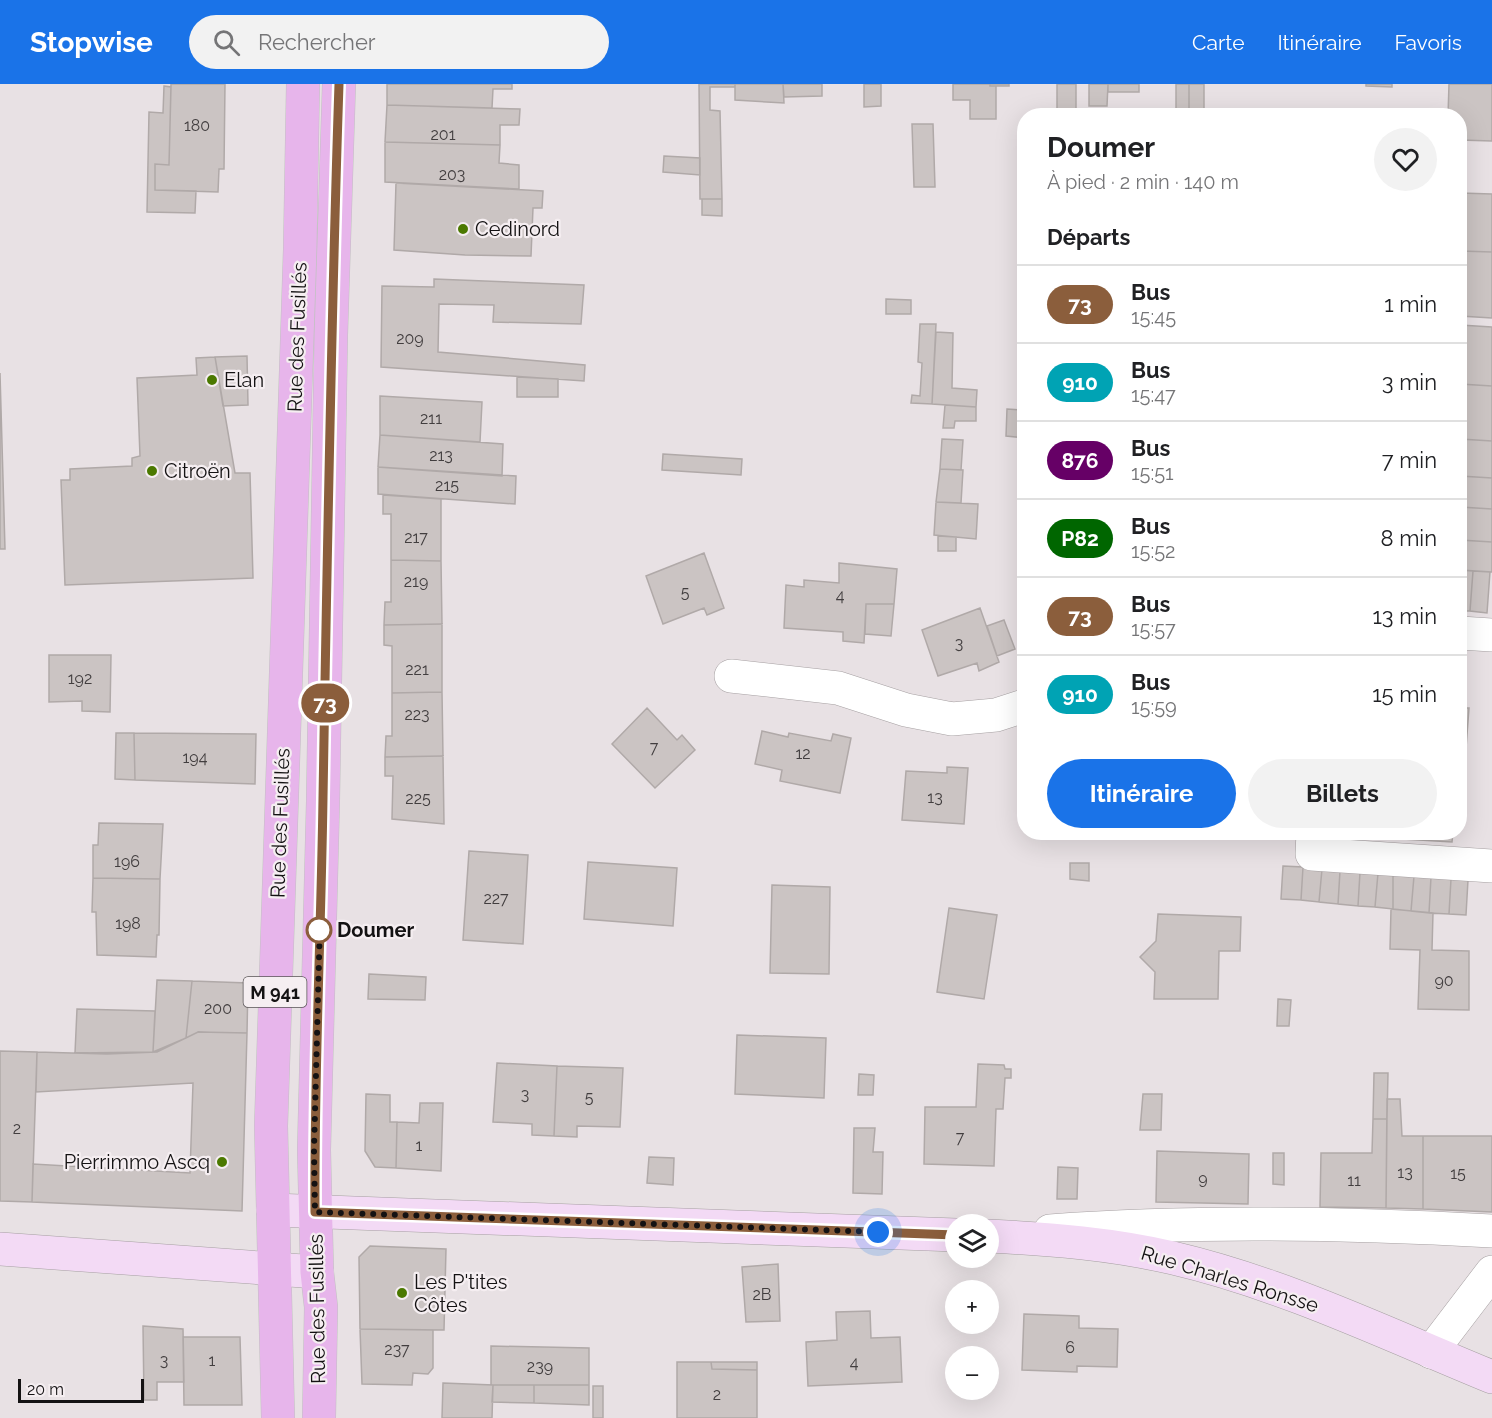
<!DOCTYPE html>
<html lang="fr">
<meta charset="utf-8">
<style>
:root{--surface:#fff;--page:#f2f2f2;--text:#202124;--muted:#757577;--line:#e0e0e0;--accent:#1a73e8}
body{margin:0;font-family:Raleway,sans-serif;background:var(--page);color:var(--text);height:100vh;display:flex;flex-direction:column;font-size:22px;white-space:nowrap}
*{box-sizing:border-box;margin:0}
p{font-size:20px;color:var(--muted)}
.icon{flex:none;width:33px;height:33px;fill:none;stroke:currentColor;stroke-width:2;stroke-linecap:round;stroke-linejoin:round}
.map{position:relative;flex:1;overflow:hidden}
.drawer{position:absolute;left:1017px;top:24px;width:450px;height:732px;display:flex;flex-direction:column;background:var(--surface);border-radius:24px;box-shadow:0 6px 24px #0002}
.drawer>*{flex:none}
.badge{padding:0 12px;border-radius:20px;font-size:21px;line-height:39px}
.fabs{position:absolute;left:945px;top:1130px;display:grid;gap:12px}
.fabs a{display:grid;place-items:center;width:54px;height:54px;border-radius:50%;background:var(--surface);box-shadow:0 6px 24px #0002;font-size:30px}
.scale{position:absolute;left:18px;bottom:15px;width:126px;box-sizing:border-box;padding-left:6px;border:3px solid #141213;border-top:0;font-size:16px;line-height:21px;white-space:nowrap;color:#141213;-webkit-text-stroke:4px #f5eef1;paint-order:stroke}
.you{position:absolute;width:30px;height:30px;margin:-15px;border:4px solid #fff;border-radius:50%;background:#1a73e8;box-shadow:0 0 0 9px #1a73e833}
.map>.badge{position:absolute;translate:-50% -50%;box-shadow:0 0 0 3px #fff}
h2{padding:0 30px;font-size:22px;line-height:54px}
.round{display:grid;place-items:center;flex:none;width:63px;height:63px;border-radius:32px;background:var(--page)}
.overview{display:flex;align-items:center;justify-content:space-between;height:102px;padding:0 30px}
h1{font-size:28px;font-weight:700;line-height:45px}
.action{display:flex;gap:12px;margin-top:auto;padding:12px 30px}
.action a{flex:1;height:69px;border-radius:36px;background:var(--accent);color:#fff;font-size:24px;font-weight:700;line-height:69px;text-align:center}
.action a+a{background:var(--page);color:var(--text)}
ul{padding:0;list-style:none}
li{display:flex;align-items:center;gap:18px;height:78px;padding:0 30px;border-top:2px solid var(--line)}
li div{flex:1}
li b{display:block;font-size:22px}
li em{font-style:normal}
li .badge{min-width:66px;font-weight:700;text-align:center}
header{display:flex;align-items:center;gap:36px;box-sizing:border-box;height:84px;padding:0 30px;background:var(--accent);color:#fff}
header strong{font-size:28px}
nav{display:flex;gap:33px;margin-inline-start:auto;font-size:21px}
.search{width:420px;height:54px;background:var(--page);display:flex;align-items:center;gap:15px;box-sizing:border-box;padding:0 21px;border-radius:33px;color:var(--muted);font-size:22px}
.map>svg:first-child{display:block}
</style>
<header>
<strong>Stopwise</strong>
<div class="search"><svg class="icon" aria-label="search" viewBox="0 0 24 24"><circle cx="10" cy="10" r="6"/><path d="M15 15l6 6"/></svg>Rechercher</div>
<nav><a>Carte</a><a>Itinéraire</a><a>Favoris</a></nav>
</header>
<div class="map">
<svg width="1492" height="1334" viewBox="0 0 1492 1334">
<rect width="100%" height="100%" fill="#e8e1e4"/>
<path fill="#cbc4c3" stroke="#b0a9a8" stroke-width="1.5" d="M171,0H225L224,85H219L218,108L155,106V80L169,81Z
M387,0H512V5H493L492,24L387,21Z
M699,0H735V3H710V26L720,27L722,115H700Z
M735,0H783L784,19L735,16Z
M783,0H822V12L784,13Z
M864,0H881V22L864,23Z
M953,0H990V2H996V35H970V16H953Z
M990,0H1009V2H990Z
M1057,0H1076V26H1057Z
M1089,0H1108L1107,22H1089Z
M1108,0H1139V8H1108Z
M1176,0H1189V25H1176Z
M1189,0H1204V25H1189Z
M1366,0H1392V3L1366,2Z
M1449,0H1492V57L1460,56V32H1448Z
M164,2L171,3L169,81L155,80V106L196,107L195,129L147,128L149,28L163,29Z
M387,21L520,25L519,41H500V61L385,58Z
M1070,26V32H1053V27Z
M912,40H933L935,103H914Z
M385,58L500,61L499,79L519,81V105L385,98Z
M664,72L700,74V91L663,88Z
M396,99L543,107L542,124H533L531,172L465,171L394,166Z
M1460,109L1492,110V168L1460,167Z
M702,115H722V132L702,131Z
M1460,167L1492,168V234L1460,232Z
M434,195L584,201L581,240L493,238L494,221L439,220L438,268L585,281L584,297L381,283L382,202L434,203Z
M886,215L911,216V230H886Z
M920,240H936L932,320L911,319L912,311L920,312L922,279L918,278Z
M1460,241L1492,243V302L1460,300Z
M936,248L953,249L952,304L977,306L976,323L932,320Z
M247,272L248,321L223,322L215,273Z
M215,273L235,389H250L253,494L65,501L61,396H70V385L132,382V374L140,372L137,294L197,291L196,274Z
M0,289L5,465H0Z
M517,293L558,295V313H517Z
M1460,300L1492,302V357L1460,355Z
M380,312L482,318L480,358L380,351Z
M945,321L976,323V337H955L954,344H943Z
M1007,325L1024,326V354L1006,352Z
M380,351L503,360L502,392L378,383Z
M942,355L963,356L961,386L940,385Z
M1460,355L1492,357V394L1460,392Z
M663,370L742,375L741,391L662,386Z
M378,383L516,392L515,420L378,410Z
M940,385L963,386L961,419L936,418Z
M1460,392L1492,394V425L1460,423Z
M383,411L441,415V477L391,476V430H383Z
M936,418L978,420L976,455L934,451Z
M1460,423L1492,425V458L1460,456Z
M938,452L956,453V467H938Z
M1460,456L1492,458V488L1460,486Z
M704,469L724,524L707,531L704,524L663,540L646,492Z
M391,476L441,477L442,540L384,541L385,518H391Z
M839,479L897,485L894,520H866L864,559L843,557V548L784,544L786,501L804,503V496L839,499Z
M1460,486L1473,487L1470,527H1460Z
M1473,487L1490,488L1487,529L1470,527Z
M866,520H894L891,552L865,550Z
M980,524L999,578L979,587L977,579L938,592L922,546Z
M1004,536L1015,565L997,572L987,542Z
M442,540V608L392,609V562L384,561V541Z
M1460,569L1466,570L1462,624H1469L1463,704L1460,703Z
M49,571H111L110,628L82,627V617L49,618Z
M442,608L443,672L385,673L386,652H392V609Z
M647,624L677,656L682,651L695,666L655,704L612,660Z
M762,647L788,653L789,649L831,657L833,650L851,654L840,709L780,697L782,686L755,680Z
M116,649H134L135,696L115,695Z
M134,649L256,650L255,700L135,696Z
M443,672L444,740L392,735L393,692H385V673Z
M947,683L968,684L964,740L902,736L906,687L947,689Z
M99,739L163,740L160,795L93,794V761H98Z
M1387,748H1453L1452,758L1386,754Z
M469,767L528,771L523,860L463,856Z
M588,778L677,784L673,842L584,835Z
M1070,779H1089V797L1070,795Z
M1283,782L1303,783L1301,816L1281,815Z
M1303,783L1322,785L1319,818L1301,816Z
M1322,785L1340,787L1338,820L1319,818Z
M1340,787L1360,788L1358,822L1338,820Z
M1360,788L1378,789L1375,823L1358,822Z
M1378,789L1393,790V825L1375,823Z
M1393,790L1414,792L1411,827L1393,825Z
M1414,792L1431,793L1429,829L1411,827Z
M1431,793L1451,795L1449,830L1429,829Z
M93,794L160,795L159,851H157L156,873L97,871L96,828H92Z
M1451,795L1468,796L1466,831L1449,830Z
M772,801L830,803L829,890L770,889Z
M949,824L997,831L984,915L937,908Z
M1391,825L1433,829L1432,866L1469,867V926L1418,925L1420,866L1390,865Z
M1158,830L1241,833L1240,867H1219L1218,915H1154L1155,888L1140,873L1156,857Z
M369,890L426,893L425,916L368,915Z
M157,896L192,897L186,954L153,968Z
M192,897L248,899L247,949L198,948L186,954Z
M1278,915L1291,916L1289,942H1277Z
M77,925L155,927L153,968L75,969Z
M198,948L247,949L242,1127L32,1118L33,1080L190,1089L193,999L36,1008L37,968L107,970L157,968Z
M737,951L826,954L824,1014L735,1010Z
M0,967L37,968L32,1118L0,1117Z
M497,979L557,982L554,1052L532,1051V1040L493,1038Z
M978,980L1004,981L1005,985H1011V994H1005L1003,1025H996L994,1082L924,1080L925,1023H976Z
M557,982L623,984L620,1043L577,1042V1053L554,1052Z
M1374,989H1388L1387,1035H1373Z
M859,990L874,991L873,1011H858Z
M366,1010L390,1011V1038H397L396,1084L375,1083L365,1067Z
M1143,1010H1162L1161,1046H1140Z
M1387,1015H1400L1402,1052H1423V1125L1386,1124Z
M420,1019H443L441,1087L396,1084L397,1038L419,1039Z
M1373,1035H1387L1386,1124L1320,1123L1321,1069H1372Z
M854,1044H875L873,1068H883L882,1110L853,1109Z
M1423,1052H1492V1128L1423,1125Z
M1157,1067L1249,1070L1248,1120L1156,1118Z
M1273,1069H1284V1101L1273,1100Z
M649,1073L674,1074L673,1101L647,1099Z
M1058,1083L1078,1084L1077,1115H1057Z
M370,1162L446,1165L444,1246L360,1245L359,1173Z
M778,1180L780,1237L746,1238L742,1183Z
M870,1227L871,1254L900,1253L902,1298L808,1302L806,1258L837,1256L836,1228Z
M1024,1230L1079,1232V1244L1118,1245L1117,1283L1077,1282V1288L1022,1286Z
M143,1242L183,1245L184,1298H157V1316H144Z
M360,1245L433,1246V1284L428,1290L413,1289L412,1301L362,1300Z
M183,1253H240L242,1321H184Z
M491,1262L589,1264V1301H491Z
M677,1278H711L712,1285L757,1286V1334H677Z
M711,1278H757V1286L712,1285Z
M443,1299L493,1301L492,1334H442Z
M493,1301H534V1319L492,1318Z
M534,1301H589V1321L534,1319Z
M593,1302H603V1334H593Z"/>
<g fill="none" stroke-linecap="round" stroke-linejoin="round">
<g stroke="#a6a0a2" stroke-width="34">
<path id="minor" d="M1460,549L1492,551
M731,592L838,604L906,626L952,635L996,631L1024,622
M1313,748L1312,770L1492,782
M1050,1147C1197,1136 1345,1139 1492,1147
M1431,1268L1492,1188"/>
</g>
<g stroke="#a6a0a2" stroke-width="34">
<path id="secondary" d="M273,1126L956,1151
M988,1152C1051,1155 1113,1160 1173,1174C1284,1200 1387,1250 1492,1293
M0,1165L317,1188"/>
</g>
<g stroke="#c2c1c2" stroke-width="34">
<path id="primary" d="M278,1334L271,1042L300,165L303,0
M319,1334L321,1223L317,1188L314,1066L323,717L331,251L339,0"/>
</g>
<use href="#minor" stroke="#fff" stroke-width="33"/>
<use href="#secondary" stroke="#f3daf5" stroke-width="33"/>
<use href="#primary" stroke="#e7b5eb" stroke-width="33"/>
</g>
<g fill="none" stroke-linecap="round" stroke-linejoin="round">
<g stroke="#fff" stroke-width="14">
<path id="line" d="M339,0C331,238 327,476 323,714C321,852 314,990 315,1128L956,1151"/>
</g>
<use href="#line" stroke="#8b5e3c" stroke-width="9"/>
<path stroke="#141213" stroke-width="6" stroke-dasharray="0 10.8" d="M319,846L320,838L314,1066L315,1128L878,1148"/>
</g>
<g fill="#4b7900" stroke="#f5eef1" stroke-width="2">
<circle cx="463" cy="145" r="6"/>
<circle cx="212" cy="296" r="6"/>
<circle cx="152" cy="387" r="6"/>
<circle cx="222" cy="1078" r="6"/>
<circle cx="402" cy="1209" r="6"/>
</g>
<circle fill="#fff" stroke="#8b5e3c" stroke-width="3" cx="319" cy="846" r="12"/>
<g text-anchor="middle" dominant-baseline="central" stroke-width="4.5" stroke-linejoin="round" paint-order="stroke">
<g font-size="16" fill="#423e3f">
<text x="197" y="41">180</text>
<text x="443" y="50">201</text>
<text x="452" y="90">203</text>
<text x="410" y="254">209</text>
<text x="431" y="334">211</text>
<text x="441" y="371">213</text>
<text x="447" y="401">215</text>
<text x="416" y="453">217</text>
<text x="416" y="497">219</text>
<text x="685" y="508">5</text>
<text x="840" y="511">4</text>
<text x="959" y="559">3</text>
<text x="417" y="585">221</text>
<text x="80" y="594">192</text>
<text x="417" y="630">223</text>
<text x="654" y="663">7</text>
<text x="803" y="669">12</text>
<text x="195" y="673">194</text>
<text x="935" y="713">13</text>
<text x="418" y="714">225</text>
<text x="127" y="777">196</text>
<text x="496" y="814">227</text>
<text x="128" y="839">198</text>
<text x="1444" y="896">90</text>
<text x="218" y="924">200</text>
<text x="525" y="1010">3</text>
<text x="589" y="1013">5</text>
<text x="17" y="1044">2</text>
<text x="960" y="1053">7</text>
<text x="419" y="1061">1</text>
<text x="1405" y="1088">13</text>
<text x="1458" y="1089">15</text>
<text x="1203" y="1094">9</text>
<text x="1354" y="1096">11</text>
<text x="762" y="1210">2B</text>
<text x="1070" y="1263">6</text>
<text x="397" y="1265">237</text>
<text x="164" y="1276">3</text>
<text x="212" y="1276">1</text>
<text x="854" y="1278">4</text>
<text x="540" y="1282">239</text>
<text x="717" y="1310">2</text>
</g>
<rect fill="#f5eef1" stroke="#585456" stroke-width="1.5" x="243.5" y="893" width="63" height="30" rx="4.5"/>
<g font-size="18" font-weight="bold" fill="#141213">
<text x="275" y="908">M 941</text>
</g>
<g font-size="20" fill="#141213" stroke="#f5eef1" text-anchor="start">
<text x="475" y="145">Cedinord</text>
<text x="224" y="296">Elan</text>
<text x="164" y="387">Citroën</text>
<text x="210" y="1078" text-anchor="end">Pierrimmo Ascq</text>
<text x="414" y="1198">Les P'tites<tspan x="414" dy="23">Côtes</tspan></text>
</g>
<g font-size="20" fill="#141213" stroke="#f5eef1">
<text transform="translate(297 253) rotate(-88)">Rue des Fusillés</text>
<text transform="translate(280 739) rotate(-88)">Rue des Fusillés</text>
<text transform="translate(1230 1195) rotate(17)">Rue Charles Ronsse</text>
<text transform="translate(317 1225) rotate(-91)">Rue des Fusillés</text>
</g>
<g font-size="20" font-weight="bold" fill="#141213" stroke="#f5eef1" text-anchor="start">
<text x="337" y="846">Doumer</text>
</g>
</g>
</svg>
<div class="fabs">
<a><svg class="icon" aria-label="layers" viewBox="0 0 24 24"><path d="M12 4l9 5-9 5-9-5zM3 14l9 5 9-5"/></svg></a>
<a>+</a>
<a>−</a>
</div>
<div class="scale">20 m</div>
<div class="you" style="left:878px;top:1148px"></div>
<b class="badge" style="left:325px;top:619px;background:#8b5e3c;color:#fff">73</b>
<section class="drawer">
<div class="overview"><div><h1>Doumer</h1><p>À pied · 2 min · 140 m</p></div><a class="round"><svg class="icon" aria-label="heart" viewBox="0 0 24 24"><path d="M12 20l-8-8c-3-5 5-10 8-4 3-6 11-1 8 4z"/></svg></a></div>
<h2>Départs</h2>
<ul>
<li><span class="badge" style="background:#8b5e3c;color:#fff">73</span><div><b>Bus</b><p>15:45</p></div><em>1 min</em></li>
<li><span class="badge" style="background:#00a3b4;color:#fff">910</span><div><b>Bus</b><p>15:47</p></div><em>3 min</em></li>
<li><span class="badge" style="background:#606;color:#fff">876</span><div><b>Bus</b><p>15:51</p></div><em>7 min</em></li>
<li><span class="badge" style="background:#060;color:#fff">P82</span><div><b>Bus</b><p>15:52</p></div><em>8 min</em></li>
<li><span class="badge" style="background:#8b5e3c;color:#fff">73</span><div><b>Bus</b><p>15:57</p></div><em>13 min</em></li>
<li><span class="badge" style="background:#00a3b4;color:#fff">910</span><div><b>Bus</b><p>15:59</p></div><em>15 min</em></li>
</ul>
<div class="action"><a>Itinéraire</a><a>Billets</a></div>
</section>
</div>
